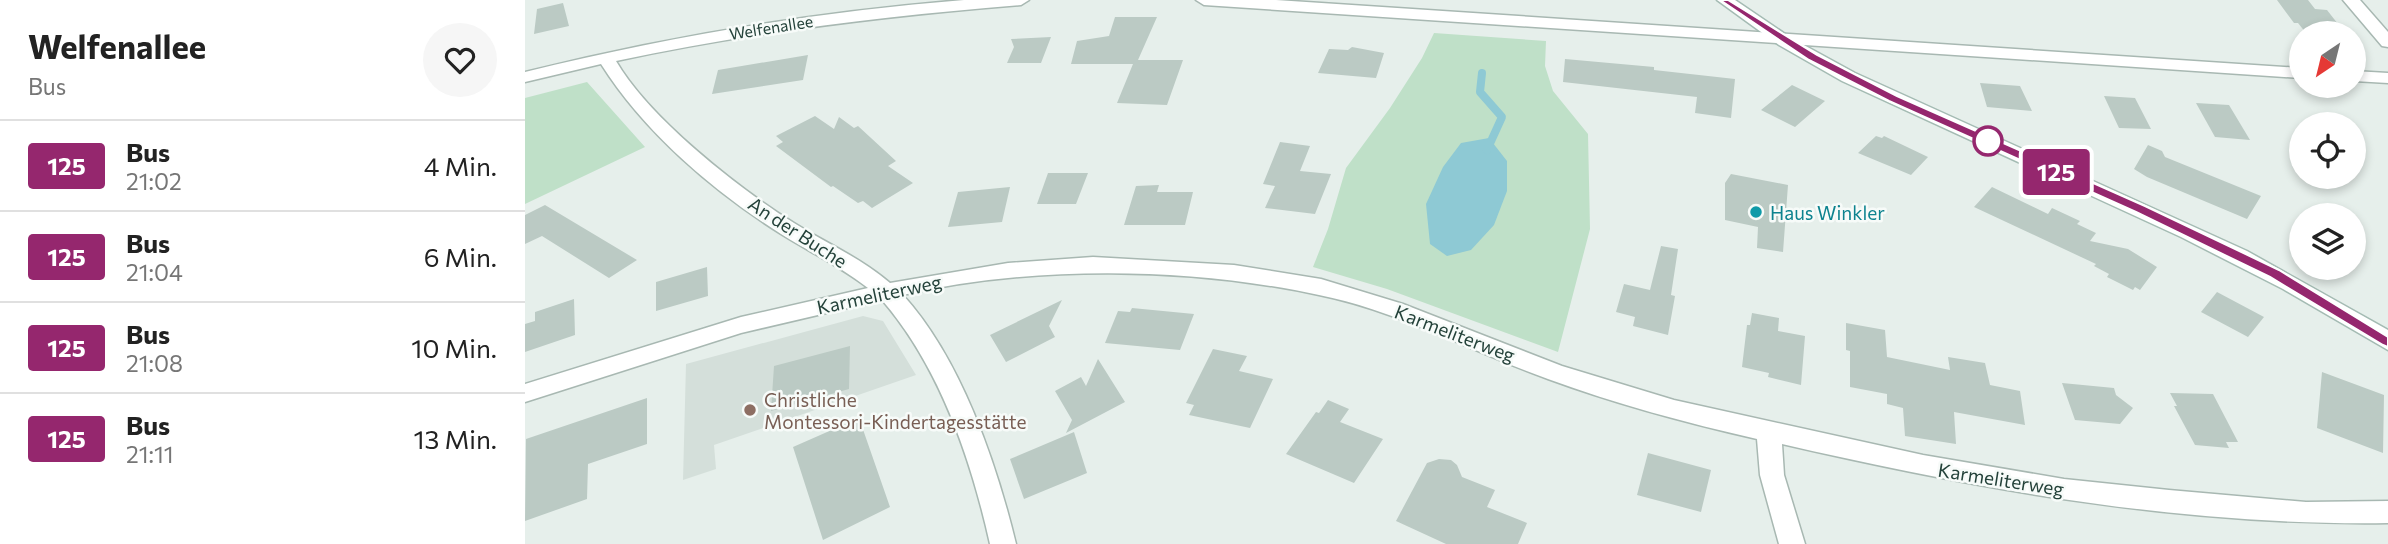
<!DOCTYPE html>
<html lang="de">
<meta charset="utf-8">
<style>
:root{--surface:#fff;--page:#f6f6f6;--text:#222;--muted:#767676;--line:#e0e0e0}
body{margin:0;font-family:Commissioner,sans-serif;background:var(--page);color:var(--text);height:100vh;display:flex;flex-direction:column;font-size:26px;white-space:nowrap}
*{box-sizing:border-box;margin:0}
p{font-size:23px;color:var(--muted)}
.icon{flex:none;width:38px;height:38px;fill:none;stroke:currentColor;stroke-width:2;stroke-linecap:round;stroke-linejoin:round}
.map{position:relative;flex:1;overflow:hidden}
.sheet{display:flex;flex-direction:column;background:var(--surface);width:525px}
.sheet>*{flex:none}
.badge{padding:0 14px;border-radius:5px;font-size:24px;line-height:46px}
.needle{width:46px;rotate:215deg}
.fabs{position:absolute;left:1764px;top:21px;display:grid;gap:14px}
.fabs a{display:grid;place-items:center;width:77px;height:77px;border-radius:50%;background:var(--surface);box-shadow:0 4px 10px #0003;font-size:35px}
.map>.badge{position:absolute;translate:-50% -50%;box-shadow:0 0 0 4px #fff}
.round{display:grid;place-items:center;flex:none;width:74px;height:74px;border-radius:37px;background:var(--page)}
.headline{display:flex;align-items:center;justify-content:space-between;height:119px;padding:0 28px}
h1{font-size:33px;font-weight:700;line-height:52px}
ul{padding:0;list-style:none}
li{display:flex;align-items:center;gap:21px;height:91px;padding:0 28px;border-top:2px solid var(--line)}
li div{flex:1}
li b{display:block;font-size:26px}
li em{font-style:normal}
li .badge{min-width:77px;font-weight:700;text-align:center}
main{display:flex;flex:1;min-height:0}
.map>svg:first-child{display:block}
</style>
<main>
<section class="sheet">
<div class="headline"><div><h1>Welfenallee</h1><p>Bus</p></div><a class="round"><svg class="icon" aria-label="heart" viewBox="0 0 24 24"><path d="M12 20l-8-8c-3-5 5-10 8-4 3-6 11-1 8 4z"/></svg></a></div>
<ul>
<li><span class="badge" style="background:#95276e;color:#fff">125</span><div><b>Bus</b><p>21:02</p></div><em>4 Min.</em></li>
<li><span class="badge" style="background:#95276e;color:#fff">125</span><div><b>Bus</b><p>21:04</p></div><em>6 Min.</em></li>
<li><span class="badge" style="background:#95276e;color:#fff">125</span><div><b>Bus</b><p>21:08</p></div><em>10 Min.</em></li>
<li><span class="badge" style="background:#95276e;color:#fff">125</span><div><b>Bus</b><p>21:11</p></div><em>13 Min.</em></li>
</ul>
</section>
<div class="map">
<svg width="1863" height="544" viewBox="0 0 1863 544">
<rect width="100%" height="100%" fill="#e6efeb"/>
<path fill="#d4dfda" d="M338,316L358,321L391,375L189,445L191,469L158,480L161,364Z"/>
<path fill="#bfe0c8" d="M909,33L1021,41L1020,66L1028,91L1063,134L1065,229L1033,352L862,289L788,267L803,229L821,168L865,108L897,58Z
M62,82L120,147L0,204V98Z"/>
<path fill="#8ec9d4" d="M964,138L982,161V191L969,225L946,250L922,256L905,244L901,204L918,167L936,143Z"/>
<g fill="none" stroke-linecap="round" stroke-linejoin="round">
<path stroke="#8ec9d4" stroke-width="8" d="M957,73L955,92L977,117L962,150"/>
</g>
<path fill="#bbcac4" d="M1752,0H1783L1790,9L1802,10L1820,33H1781L1773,23H1769Z
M38,3L44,26L9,34L12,9Z
M590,17H632L613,60H658L642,105L592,103L608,64H546L552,41L584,36Z
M526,37L516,63H482L489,47L486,39Z
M827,47L859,53L851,78L793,73L804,49L823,50Z
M283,55L278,80L187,94L193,70Z
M1040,59L1129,67V70L1210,79L1206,118L1170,113L1172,97L1038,82Z
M1455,83L1495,86L1507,111L1462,107Z
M1267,85L1300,101L1270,127L1236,110Z
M1579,96L1610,98L1626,129L1594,128Z
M1671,103L1704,105L1725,140L1690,137Z
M290,116L309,129L314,117L329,128L333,126L371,161L363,166L388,183L347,208L338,201L333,203L308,186L306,187L251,146L258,142L251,136Z
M1351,136L1357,138L1359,136L1403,157L1386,175L1333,153Z
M755,142L785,146L775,171L806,174L790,214L740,208L750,186L738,184Z
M1623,145L1637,151L1640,157L1736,196L1722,219L1622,177L1609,169Z
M523,173H563L551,204H512Z
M1206,174L1263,185L1258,252L1232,248L1233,227L1200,220V183Z
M634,185L632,192H668L660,225H599L611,186Z
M485,187L477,222L423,227L433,192Z
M1467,187L1523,214L1527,208L1555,221L1552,224L1571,233L1565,241L1603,249L1632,267L1615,290L1610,287L1608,290L1582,277L1584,274L1569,266L1571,264L1449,207Z
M20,205L112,260L84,278L17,236L0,244V215Z
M1136,246L1153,249L1146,295L1150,296L1143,335L1108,326L1110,317L1091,312L1099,284L1125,290Z
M182,267L183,296L131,311V282Z
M1692,292L1739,317L1723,337L1676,312Z
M49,299L50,335L0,352V324L10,321V312Z
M537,300L524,326L530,337L481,362L465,335Z
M607,308L669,314L655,350L580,343L593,311L605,312Z
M1227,313L1254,318L1253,331L1280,336L1276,385L1243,377L1244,373L1217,367L1222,325H1225Z
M1321,323L1360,330L1362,357L1425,370L1423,357L1460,363L1465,385L1495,391L1500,425L1429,412L1431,444L1380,436L1378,408L1362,404V394L1325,387V351L1321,350Z
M325,346L324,389L246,411L249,366Z
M688,349L722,356L714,371L748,379L725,428L664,415L669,405L661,403Z
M573,359L600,402L541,433L547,420L530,391L556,377L561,386Z
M1797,372L1859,395L1858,453L1792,428Z
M1537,383L1589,388L1591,395L1608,408L1595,424L1550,420Z
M1645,393L1688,394L1713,442H1701L1704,448L1670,445L1649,406H1652Z
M122,398V444L63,464L62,499L0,521L1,439Z
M803,400L824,409L815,422L858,439L829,483L761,454L791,412L794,413Z
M334,418L365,507L298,540L268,447Z
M549,432L562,473L499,499L485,459Z
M1123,453L1186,470L1176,512L1112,495Z
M914,459L926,460L932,465L937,477L970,490L962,507L1002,523L993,544H921L871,521L902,463Z"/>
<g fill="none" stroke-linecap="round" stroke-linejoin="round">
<g stroke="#a8b8b2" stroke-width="3">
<path id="street" d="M439,0H504L496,5C360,16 225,32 91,61C124,118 213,188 269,223C301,243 336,258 365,283L483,263L568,257L709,265L796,279L878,304L1037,366L1149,400L1398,455L1539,479L1644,490L1781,502L1863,501V523C1658,526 1456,490 1257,444L1259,475L1280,544H1254L1235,475L1232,439C1162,423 1091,404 1023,379C947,352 874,311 794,295C664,267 508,265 378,295C436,359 471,462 491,544H465C446,459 415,367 357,300L216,333L0,402V384L216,317L343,288C316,267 285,252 256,234C188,191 119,132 76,64L0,82V72C145,36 291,12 439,0Z
M671,0H751L1776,68V78L679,5Z
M1818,0H1835L1863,32V47L1857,46Z
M1829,71L1863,73V83L1829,81Z"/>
</g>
<g stroke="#a4bbb3" stroke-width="3">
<path id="secondary" d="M1192,0H1210L1266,38L1330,73L1722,251L1863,330V350L1758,289L1656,237L1317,81L1254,45Z"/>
</g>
<use href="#street" fill="#fff" fill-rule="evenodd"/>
<use href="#secondary" fill="#fff" fill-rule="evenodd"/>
</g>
<path fill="#95276e" stroke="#fff" stroke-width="2" d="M1195,0H1203L1292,55L1372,96L1620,206L1754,270L1863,337V347L1858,345L1745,277L1611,212L1364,101L1284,60Z"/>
<circle fill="#fff" stroke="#95276e" stroke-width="3.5" cx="1463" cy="141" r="14"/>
<circle fill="#0f9aa8" stroke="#f7fbf9" stroke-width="2.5" cx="1231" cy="212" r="7"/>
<circle fill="#8d6e63" stroke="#f7fbf9" stroke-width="2.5" cx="225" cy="410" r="7"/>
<g text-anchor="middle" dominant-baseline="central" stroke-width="5" stroke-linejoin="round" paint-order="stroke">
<g font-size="16" fill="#24423a" stroke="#f7fbf9">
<text transform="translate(246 27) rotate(-9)">Welfenallee</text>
</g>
<g font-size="19" fill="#0d838f" stroke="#f7fbf9" text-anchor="start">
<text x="1245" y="212">Haus Winkler</text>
</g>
<g font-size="19" fill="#24423a" stroke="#f7fbf9">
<text transform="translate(273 232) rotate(33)">An der Buche</text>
<text transform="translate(354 294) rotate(-12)">Karmeliterweg</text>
<text transform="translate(930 333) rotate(21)">Karmeliterweg</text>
<text transform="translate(1476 479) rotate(9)">Karmeliterweg</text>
</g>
<g font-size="19" fill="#785e54" stroke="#f7fbf9" text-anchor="start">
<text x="239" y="399">Christliche<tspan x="239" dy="22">Montessori-Kindertagesstätte</tspan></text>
</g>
</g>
</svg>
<div class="fabs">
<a><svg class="needle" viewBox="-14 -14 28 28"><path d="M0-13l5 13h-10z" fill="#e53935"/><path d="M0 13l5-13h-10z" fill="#767676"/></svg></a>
<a><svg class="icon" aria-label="locate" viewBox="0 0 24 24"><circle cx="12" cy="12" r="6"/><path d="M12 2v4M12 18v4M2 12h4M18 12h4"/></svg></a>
<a><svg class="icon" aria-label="layers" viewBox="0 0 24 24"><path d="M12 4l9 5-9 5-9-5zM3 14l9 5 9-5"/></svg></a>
</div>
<b class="badge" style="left:1531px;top:172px;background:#95276e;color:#fff">125</b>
</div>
</main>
